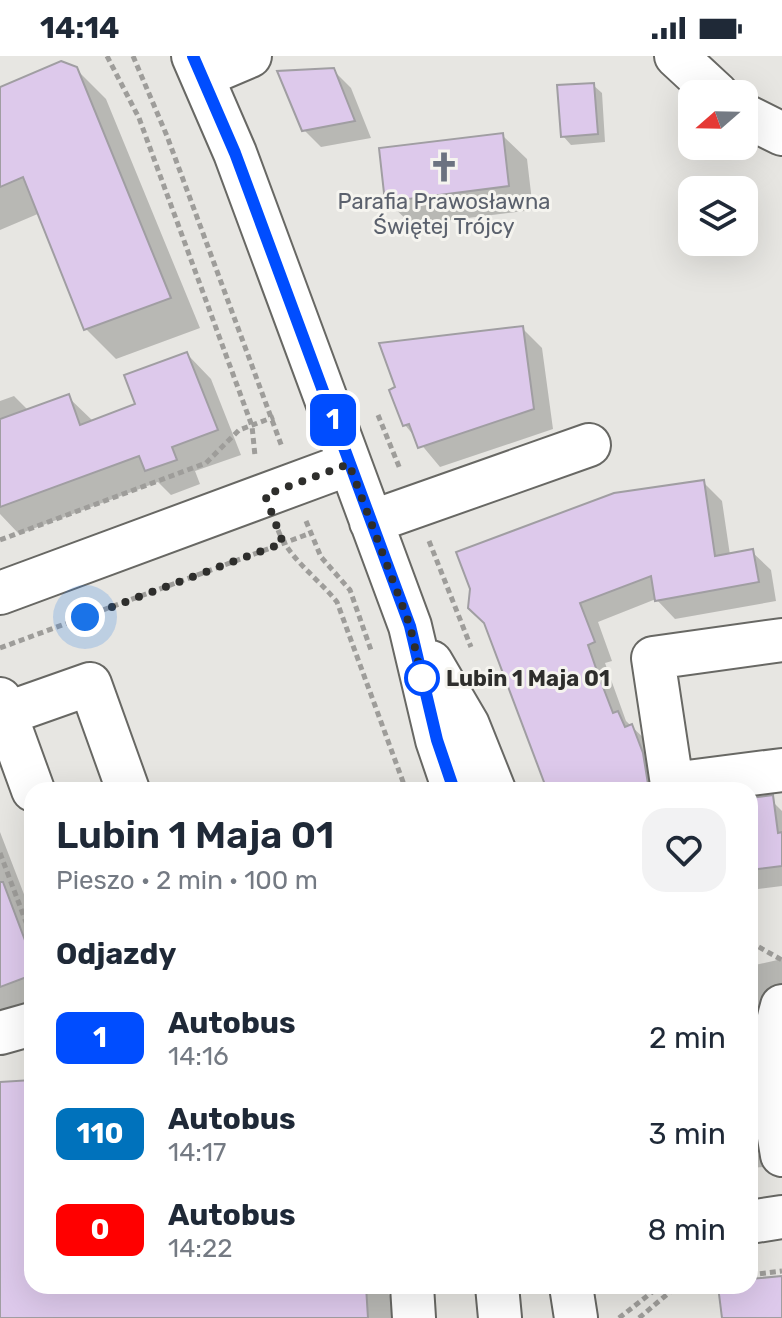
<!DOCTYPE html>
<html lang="pl">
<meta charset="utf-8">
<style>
:root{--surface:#fff;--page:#f2f2f3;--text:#1f2937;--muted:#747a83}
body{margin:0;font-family:Rubik,sans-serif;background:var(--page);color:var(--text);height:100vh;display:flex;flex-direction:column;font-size:30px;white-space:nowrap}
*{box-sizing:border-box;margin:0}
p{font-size:26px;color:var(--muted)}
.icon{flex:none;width:44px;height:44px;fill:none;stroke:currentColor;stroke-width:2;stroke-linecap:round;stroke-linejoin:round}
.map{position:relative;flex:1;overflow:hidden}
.sheet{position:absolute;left:24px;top:726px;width:734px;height:512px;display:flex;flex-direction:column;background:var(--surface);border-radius:24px;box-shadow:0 8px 32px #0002}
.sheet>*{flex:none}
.badge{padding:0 16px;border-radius:12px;font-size:28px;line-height:52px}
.needle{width:52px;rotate:250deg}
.fabs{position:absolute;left:678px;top:24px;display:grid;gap:16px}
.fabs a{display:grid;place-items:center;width:80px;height:80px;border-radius:16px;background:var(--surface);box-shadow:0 8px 32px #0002;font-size:40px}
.you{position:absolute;width:40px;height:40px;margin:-20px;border:6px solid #fff;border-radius:50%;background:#1a73e8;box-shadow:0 0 0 12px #1a73e833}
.map>.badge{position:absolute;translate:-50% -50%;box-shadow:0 0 0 4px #fff}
h2{padding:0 32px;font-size:30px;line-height:72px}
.round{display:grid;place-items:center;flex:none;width:84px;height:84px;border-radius:24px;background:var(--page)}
.overview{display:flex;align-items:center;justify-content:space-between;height:136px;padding:0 32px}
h1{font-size:38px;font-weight:600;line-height:60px}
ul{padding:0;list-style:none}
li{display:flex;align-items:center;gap:24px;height:96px;padding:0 32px}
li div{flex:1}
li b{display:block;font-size:30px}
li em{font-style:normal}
li .badge{min-width:88px;font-weight:700;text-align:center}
.status{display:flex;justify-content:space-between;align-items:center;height:56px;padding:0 40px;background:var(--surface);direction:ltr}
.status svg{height:22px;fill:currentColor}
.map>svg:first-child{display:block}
</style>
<div class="status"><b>14:14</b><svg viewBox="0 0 49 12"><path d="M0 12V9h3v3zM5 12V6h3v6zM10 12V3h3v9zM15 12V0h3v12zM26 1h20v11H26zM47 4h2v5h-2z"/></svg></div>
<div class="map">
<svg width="782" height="1262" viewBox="0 0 782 1262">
<rect width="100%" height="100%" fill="#e7e6e2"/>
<path fill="#0003" d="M76,13L106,43L200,272L116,303L86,273L40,157L0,174V33Z
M333,14L351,32L371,82L321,91L304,74Z
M593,29L602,37L605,86L571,89L563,80Z
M502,79L527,103L533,154L412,169L387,145Z
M522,272L542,292L553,373L440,411L405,369Z
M187,298L211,323L241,399L195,415L200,428L171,439L158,426L19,478L0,458V345L14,340L29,355L68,341L94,366L138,349Z
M703,426L722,445L730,499L752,496L771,514L776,545L675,563L656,543L598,566L612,605L605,607L626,665L651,689L664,734H549L487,567Z
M773,746L782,755V830L750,834V749Z
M0,776L32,859V960L0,972Z
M782,903V948L750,958V910Z
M32,1026V1230H237V1236L287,1230H381L395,1245L396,1262H0V1028Z
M750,1076L763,1111L750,1112Z"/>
<path fill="#ddc9eb" stroke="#a09ea2" stroke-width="2" d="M61,5L77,11L171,242L84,274L23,121L0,131V31Z
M334,12L355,65L302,75L277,15Z
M594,27L598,78L561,81L557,29Z
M503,77L509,130L385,146L379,92Z
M523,270L534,353L418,392L409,368L403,370L389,334L395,331L379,287Z
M187,296L218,374L172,391L177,404L145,415L139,400L0,451V363L69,338L80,369L135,348L124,319Z
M704,424L715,500L753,493L759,526L655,545L651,520L580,547L595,586L588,589L598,618L613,657L618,655L625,671L632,668L643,697L649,734H547L484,567L468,552L470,533L456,496L614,437Z
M773,739L778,777L782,776V810L750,814V742Z
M0,826H3L32,903V919L0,931Z
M32,1024V1230H209L210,1236L285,1230H366L368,1262H0V1026Z
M782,1220V1262H722L718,1230H750V1223Z"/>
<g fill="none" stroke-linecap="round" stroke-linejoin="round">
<g stroke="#686864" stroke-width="46">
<path id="minor" d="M193,0L235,97L410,570L437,684L454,734
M676,0L717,38
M203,20L250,0
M744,59L782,78
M371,466L589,389
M0,537L349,408
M782,584L653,602L672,728L782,714
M431,606L468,669L494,734
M0,643L33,734
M5,658L90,628L128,734
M782,950C766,1006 772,1042 782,1099
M0,977L32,968
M750,1166L782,1161
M412,1230L414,1262
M497,1230L500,1262
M571,1230L576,1262"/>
</g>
<path stroke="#9e9d9a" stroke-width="5" stroke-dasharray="6 4" stroke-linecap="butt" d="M107,0L139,62L252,370L255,400
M133,0L167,80L282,391
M378,359L400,413
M306,465L321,501L350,534L372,597
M278,474C290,504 317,521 337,546L406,734
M0,484L206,407L239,374L274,361
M429,485L471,591
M0,592L311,477
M0,797L32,882
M750,886L782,904
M750,1219L782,1215
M619,1262L660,1230
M639,1262L677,1230"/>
<use href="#minor" stroke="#fff" stroke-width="42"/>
</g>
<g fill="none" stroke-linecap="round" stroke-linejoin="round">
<g stroke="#fff" stroke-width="18">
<path id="line" d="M193,0L235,97L410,570L437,684L454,734"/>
</g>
<use href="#line" stroke="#004dff" stroke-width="12"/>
<path stroke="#2e2e2c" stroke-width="8" stroke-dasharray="0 14.4" d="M85,561L283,487L265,439L349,408L410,570L423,627L422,622"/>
</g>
<defs>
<g id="church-bare" transform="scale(2.4)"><path d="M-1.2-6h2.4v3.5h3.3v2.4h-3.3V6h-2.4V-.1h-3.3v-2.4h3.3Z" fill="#6b7280" stroke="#f5f4ef" stroke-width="2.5" paint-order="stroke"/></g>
</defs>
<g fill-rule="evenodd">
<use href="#church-bare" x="444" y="111"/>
</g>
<circle fill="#fff" stroke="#004dff" stroke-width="4" cx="422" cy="622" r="16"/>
<g text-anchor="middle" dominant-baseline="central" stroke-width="6" stroke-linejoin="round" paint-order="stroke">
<g font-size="22" fill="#5b616d" stroke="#f5f4ef">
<text x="444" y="145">Parafia Prawosławna<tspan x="444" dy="25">Świętej Trójcy</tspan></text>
</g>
<g font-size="22" font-weight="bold" fill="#2e2e2c" stroke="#f5f4ef" text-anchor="start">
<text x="446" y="622">Lubin 1 Maja 01</text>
</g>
</g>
</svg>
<div class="fabs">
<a><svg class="needle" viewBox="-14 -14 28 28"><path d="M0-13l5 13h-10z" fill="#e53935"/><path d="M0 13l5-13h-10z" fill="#747a83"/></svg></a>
<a><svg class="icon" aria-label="layers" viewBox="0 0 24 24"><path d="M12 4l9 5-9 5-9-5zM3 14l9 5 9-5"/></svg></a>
</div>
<div class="you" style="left:85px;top:561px"></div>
<b class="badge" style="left:333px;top:364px;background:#004dff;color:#fff">1</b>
<section class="sheet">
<div class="overview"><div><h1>Lubin 1 Maja 01</h1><p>Pieszo · 2 min · 100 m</p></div><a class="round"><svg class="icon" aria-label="heart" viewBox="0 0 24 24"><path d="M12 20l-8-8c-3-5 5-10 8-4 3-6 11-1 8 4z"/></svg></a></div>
<h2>Odjazdy</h2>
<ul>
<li><span class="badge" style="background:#004dff;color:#fff">1</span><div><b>Autobus</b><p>14:16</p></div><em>2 min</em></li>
<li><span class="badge" style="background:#0072bc;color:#fff">110</span><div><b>Autobus</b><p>14:17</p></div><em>3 min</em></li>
<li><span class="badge" style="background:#f00;color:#fff">0</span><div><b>Autobus</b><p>14:22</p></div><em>8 min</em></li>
</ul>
</section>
</div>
